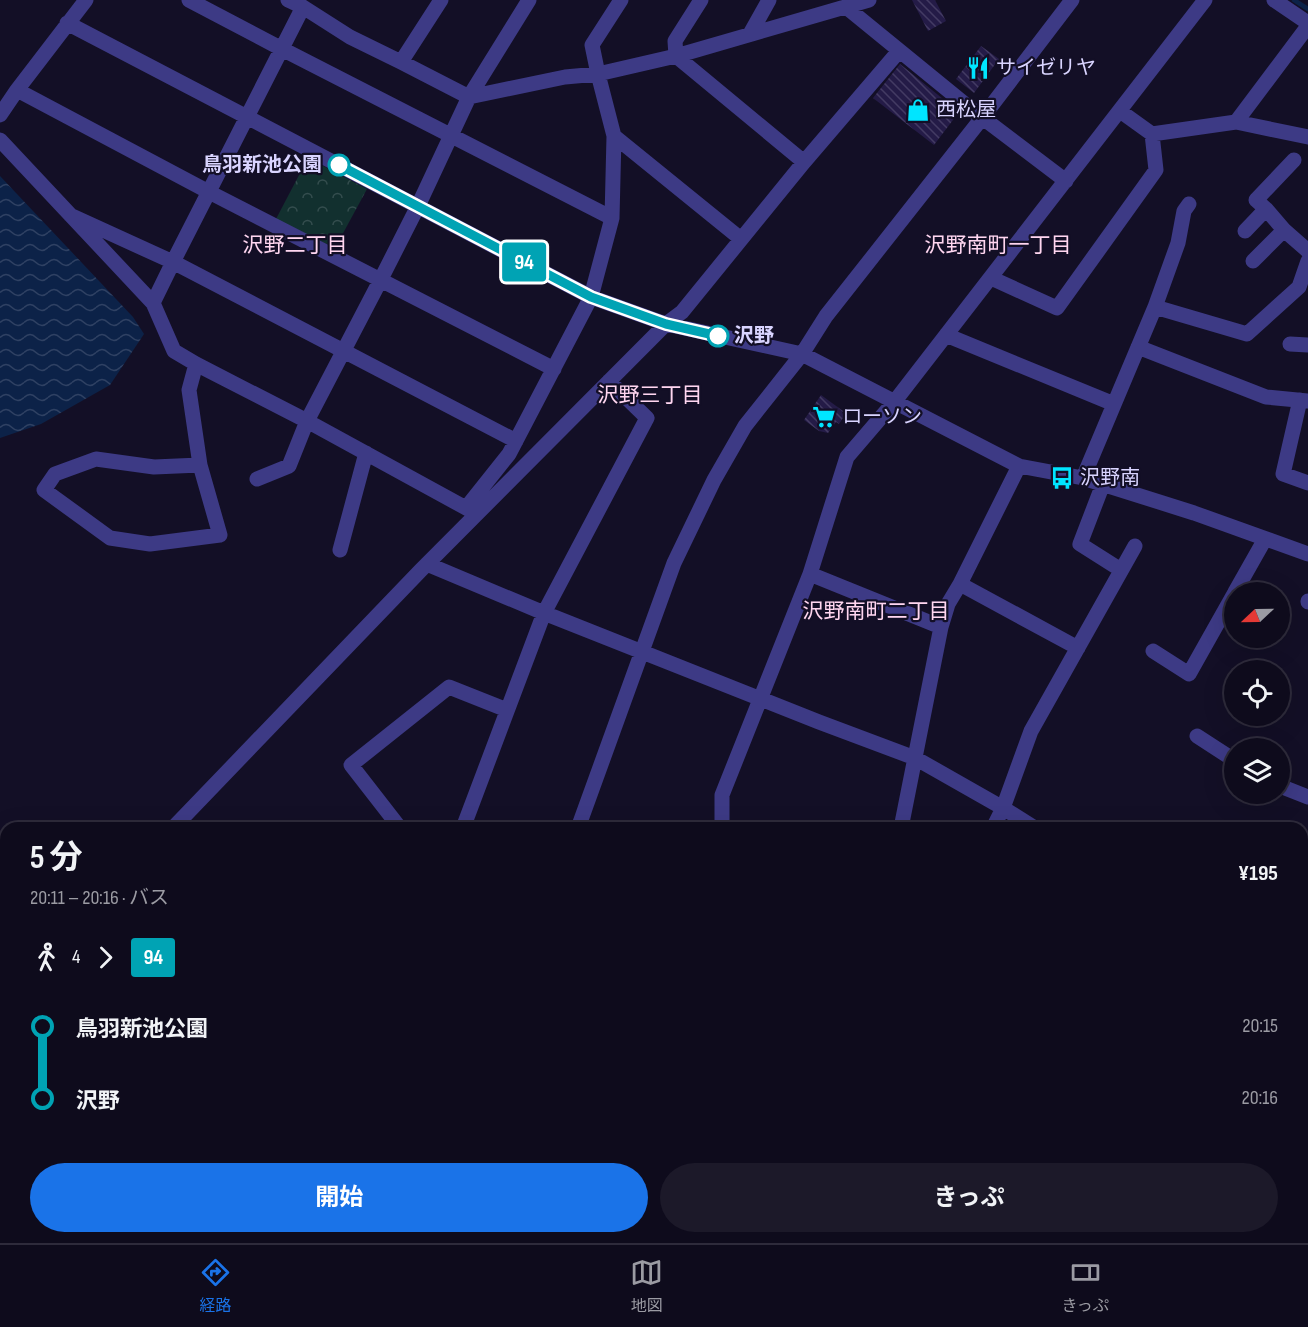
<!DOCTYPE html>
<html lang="ja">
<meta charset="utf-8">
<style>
:root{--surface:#0e0b1c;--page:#1c1929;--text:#f1f3f6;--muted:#9b9ba3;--line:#2e2b3b;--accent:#1a73e8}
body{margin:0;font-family:"Sofia Sans Condensed","Noto Sans JP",sans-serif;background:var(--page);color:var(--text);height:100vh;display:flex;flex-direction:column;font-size:22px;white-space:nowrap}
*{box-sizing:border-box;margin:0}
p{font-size:20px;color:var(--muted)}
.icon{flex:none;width:33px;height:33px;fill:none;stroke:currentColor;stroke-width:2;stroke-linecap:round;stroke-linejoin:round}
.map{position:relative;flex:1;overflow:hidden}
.details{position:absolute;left:0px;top:822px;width:1308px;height:422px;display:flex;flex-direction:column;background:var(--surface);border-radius:18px 18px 0 0;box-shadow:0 6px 24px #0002,0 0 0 2px var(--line)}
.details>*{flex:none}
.badge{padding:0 12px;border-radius:4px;font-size:21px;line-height:39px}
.needle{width:39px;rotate:248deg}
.tools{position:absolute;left:1224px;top:582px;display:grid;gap:12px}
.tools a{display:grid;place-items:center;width:66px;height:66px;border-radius:50%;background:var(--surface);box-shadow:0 6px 24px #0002,0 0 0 2px var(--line);font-size:30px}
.map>.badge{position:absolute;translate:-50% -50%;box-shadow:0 0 0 3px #fff}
.legs{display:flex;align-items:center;gap:9px;height:66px;padding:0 30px;font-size:20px}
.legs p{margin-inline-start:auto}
.headline{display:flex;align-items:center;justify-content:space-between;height:102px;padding:0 30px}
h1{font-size:33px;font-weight:700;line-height:45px}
.action{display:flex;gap:12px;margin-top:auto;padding:12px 30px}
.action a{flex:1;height:69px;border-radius:36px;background:var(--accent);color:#fff;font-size:24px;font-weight:700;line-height:69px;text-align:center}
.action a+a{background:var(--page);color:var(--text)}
ul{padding:0 30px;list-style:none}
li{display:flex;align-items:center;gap:21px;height:72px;font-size:22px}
li i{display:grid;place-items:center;width:9px;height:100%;margin:0 8px;background:currentColor}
li i::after{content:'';width:15px;height:15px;margin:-8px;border:4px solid;border-radius:50%;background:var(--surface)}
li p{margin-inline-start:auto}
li:first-child i{background:linear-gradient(#0000 50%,currentColor 0)}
li:last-child i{background:linear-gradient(currentColor 50%,#0000 0)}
.tab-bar{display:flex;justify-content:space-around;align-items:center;height:84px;border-top:2px solid var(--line);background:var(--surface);font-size:16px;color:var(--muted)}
.tab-bar a{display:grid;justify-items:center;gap:3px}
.tab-bar .current{color:var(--accent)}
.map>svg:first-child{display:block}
</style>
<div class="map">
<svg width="1308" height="1243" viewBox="0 0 1308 1243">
<defs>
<pattern id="park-crowns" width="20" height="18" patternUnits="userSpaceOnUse" patternTransform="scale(1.5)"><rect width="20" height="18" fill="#12302f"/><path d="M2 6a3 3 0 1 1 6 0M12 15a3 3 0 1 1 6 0" fill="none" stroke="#344d4e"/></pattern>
<pattern id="water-waves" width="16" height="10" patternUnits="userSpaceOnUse" patternTransform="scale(1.5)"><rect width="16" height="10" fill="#0c2248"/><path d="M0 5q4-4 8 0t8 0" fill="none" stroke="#2f4163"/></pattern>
<pattern id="building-back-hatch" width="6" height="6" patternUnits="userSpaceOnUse" patternTransform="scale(1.5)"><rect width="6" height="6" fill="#241b47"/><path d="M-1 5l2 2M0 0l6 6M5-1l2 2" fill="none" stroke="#433b63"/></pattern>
</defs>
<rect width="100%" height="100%" fill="#130f26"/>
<path fill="url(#park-crowns)" d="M308,158L367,189L335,248L276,219Z"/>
<path fill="url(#water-waves)" d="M0,176L133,317L144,334L110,385L41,424L0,438Z"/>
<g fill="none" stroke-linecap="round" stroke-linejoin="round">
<path stroke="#0c2248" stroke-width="4.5" d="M1294,0L1308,9"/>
</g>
<path fill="url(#building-back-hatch)" d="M912,0H935L946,21L928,31Z
M981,46L999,59L974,93L956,79Z
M900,64L959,112L934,145L873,98Z
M821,395L843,411L842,413L845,415L839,424L836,422L828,433L819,431L804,420Z"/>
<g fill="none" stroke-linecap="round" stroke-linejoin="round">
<path stroke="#3d3a85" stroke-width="15" d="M189,0L282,49L612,218
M288,0L303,7L350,37L401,62L469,97L565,77L598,74L676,56L869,0
M701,0L675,41L676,56L804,162
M1274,0L1308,23
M850,1L846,7L971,109L1066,181
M303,7L173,262L153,303L174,351L196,364L307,421L477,514
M67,23L591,297L666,324L802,354L1019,466L1083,478L1194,513L1308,554
M750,34L769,0
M401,62L441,0
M17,90L209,192L554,369
M1120,111L1152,134L1236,122L1308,26
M0,115L17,90L86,0
M1236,122L1308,137
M614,136L741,239
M0,140L153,303
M1294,160L1256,200L1266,209L1284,230L1308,251
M70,215L173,262L516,441
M1245,231L1266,209
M1253,261L1284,230
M991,278L1057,308L1156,170L1152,134
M1155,307L1178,243L1184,211L1189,204
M946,335L1114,404
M1290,344L1308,345
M1138,347L1266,397L1308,401
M196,364L189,390L200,465L220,535L150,544L110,538L44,490L55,474L96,459L154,467L200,465
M1300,400L1283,474L1308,483
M1083,478L1155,307L1247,334L1299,287L1308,261
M257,479L289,466L307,421L381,279L418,206L469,97L529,0
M1103,484L1080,544L1121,570
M466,508L509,454L591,297L612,218L614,136L598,74L592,45L621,0
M340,550L366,453
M427,564L544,613L819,722L915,758L1003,808L1035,828
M810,574L941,627
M960,584L1078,648
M1235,592L1265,539
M1308,601V602
M1153,651L1189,674L1234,594
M1197,736L1234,760
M1280,786L1308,797
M173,828L421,570L666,324L682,312L804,162L899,51
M400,828L351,765L449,687L507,710
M463,828L544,613L647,418L609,381
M578,828L674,563L714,480L745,426L802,354L826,316L982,118L1072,0
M722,828V795L810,574L847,457L895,401L1205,0
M901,828L941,627L948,604L960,584L1019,466
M993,828L1003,808L1031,731L1135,546
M1302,871L1308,854
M0,977L6,976
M0,1015L6,1008
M1302,1025L1308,1030
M1302,1089L1308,1075
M540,1238L546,1243
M934,1238L946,1243
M1194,1238L1206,1243
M1290,1238L1300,1243
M426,1243L428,1238
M839,1243L840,1238
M1127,1243L1130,1238
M1225,1243L1229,1238"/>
</g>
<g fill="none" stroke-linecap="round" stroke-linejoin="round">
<g stroke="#fff" stroke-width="14">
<path id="line-1" d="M339,165L591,297L666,324L718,336"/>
</g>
<use href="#line-1" stroke="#00a3b4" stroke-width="9"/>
</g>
<defs>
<g id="restaurant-bare" transform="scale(1.8)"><path d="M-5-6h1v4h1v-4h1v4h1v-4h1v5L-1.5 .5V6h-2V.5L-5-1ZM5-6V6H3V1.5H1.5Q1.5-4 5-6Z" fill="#00e5ff" stroke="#130f26" stroke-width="2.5" paint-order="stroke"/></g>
<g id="shop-bare" transform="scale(1.8)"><path d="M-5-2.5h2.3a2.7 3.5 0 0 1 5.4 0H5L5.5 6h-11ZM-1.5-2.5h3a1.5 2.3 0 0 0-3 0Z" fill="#00e5ff" stroke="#130f26" stroke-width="2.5" paint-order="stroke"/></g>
<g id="supermarket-bare" transform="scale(1.8)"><path d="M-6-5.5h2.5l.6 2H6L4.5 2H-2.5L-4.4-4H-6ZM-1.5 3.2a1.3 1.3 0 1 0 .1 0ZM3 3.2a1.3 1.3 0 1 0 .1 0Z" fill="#00e5ff" stroke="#130f26" stroke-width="2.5" paint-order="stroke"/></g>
<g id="bus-bare" transform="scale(1.8)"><path d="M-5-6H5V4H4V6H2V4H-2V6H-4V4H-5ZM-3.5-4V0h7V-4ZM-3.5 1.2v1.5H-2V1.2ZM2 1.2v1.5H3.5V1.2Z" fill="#00e5ff" stroke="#130f26" stroke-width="2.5" paint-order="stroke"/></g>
</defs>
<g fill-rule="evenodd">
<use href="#restaurant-bare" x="978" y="68"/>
<use href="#shop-bare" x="918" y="110"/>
<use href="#supermarket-bare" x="824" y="417"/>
<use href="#bus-bare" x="1062" y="478"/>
</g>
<g fill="#fff" stroke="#00a3b4" stroke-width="3">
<circle cx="339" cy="165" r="10"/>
<circle cx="718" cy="336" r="10"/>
</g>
<g text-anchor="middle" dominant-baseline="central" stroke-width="4.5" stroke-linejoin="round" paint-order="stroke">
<g font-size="20" fill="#d9d4ff" stroke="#130f26" text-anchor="start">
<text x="996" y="68">サイゼリヤ</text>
<text x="936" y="110">西松屋</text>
<text x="842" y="417">ローソン</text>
<text x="1080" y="478">沢野南</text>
</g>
<g font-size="20" font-weight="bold" fill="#d9d4ff" stroke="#130f26" text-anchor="end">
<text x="322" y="165">鳥羽新池公園</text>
<text x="734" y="336" text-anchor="start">沢野</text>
</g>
<g font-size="21" fill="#ffd6f0" stroke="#130f26">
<text x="295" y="245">沢野二丁目</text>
<text x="998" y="245">沢野南町一丁目</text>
<text x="650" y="395">沢野三丁目</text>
<text x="876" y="611">沢野南町二丁目</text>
</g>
</g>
</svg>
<div class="tools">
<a><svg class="needle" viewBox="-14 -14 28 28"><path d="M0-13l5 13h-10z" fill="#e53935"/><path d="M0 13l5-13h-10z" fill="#9b9ba3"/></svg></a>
<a><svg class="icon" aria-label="locate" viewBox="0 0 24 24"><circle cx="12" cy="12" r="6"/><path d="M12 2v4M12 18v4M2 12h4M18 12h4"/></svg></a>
<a><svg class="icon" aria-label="layers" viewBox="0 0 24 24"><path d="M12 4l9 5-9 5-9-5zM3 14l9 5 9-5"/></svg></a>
</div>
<b class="badge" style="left:524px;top:262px;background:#00a3b4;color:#fff">94</b>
<section class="details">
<div class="headline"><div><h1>5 分</h1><p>20:11 – 20:16 · バス</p></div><b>¥195</b></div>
<div class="legs"><svg class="icon" aria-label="walk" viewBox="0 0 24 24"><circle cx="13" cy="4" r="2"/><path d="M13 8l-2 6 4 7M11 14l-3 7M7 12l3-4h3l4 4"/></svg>4<svg class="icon" aria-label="forward" viewBox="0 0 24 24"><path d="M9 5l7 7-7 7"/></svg><b class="badge" style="background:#00a3b4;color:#fff">94</b></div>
<ul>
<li><i style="color:#00a3b4"></i><b>鳥羽新池公園</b><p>20:15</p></li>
<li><i style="color:#00a3b4"></i><b>沢野</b><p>20:16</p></li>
</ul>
<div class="action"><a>開始</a><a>きっぷ</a></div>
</section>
</div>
<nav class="tab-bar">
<a class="current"><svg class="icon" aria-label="directions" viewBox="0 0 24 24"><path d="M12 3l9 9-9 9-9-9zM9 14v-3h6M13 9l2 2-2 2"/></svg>経路</a>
<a><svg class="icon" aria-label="map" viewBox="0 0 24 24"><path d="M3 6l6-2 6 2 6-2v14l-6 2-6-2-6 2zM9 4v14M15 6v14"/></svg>地図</a>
<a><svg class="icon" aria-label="tickets" viewBox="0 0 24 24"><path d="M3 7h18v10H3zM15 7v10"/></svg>きっぷ</a>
</nav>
